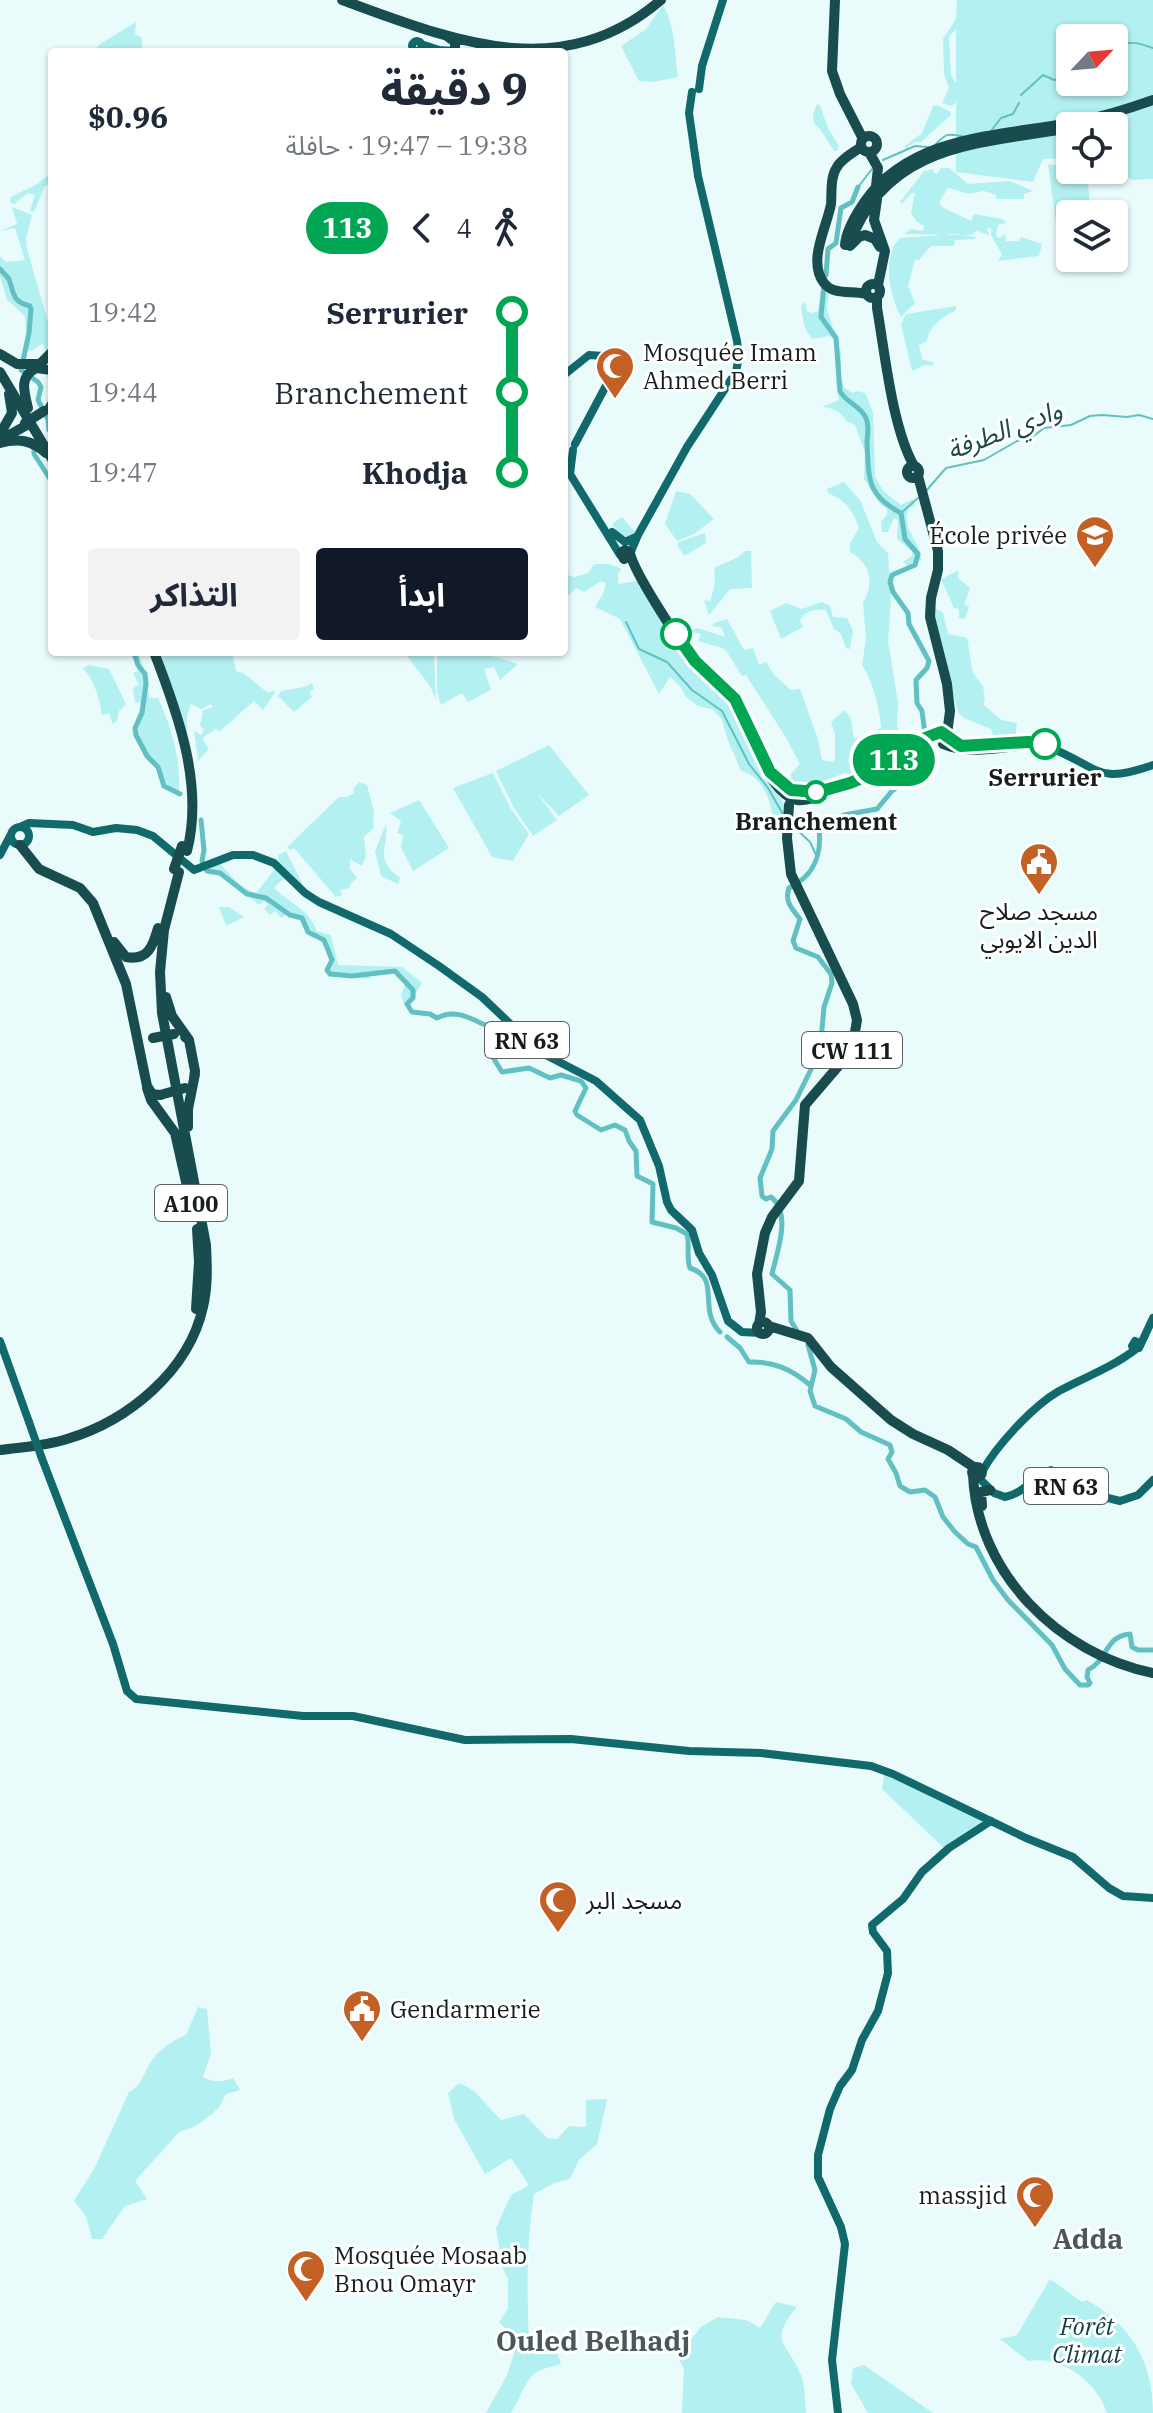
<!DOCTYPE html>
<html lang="ar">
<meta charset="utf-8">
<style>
:root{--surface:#fff;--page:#f2f2f3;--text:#1f2937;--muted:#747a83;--accent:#111827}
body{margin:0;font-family:"IBM Plex Serif","Noto Sans Arabic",serif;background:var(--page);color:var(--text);direction:rtl;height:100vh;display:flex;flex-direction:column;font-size:30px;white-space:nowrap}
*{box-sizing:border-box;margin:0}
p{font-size:26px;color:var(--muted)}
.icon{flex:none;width:44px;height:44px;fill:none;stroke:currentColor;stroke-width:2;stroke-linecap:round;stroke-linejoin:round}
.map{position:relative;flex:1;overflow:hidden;direction:ltr}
.drawer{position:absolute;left:48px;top:48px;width:520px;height:608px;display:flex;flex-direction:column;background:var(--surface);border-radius:8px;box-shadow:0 2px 6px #0004;direction:rtl}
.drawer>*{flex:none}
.badge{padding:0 16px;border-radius:26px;font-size:28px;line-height:52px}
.needle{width:52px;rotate:64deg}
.buttons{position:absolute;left:1056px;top:24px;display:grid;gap:16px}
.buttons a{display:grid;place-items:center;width:72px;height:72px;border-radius:8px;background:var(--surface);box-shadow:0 2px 6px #0004;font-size:40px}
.map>.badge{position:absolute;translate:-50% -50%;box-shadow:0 0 0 4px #fff}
.legs{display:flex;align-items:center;gap:12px;height:88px;padding:0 40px;font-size:26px}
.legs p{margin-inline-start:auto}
.headline{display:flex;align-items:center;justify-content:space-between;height:136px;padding:0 40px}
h1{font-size:44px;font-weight:700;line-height:60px}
.cta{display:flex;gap:16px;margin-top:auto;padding:16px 40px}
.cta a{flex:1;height:92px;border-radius:8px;background:var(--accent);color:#fff;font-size:32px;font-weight:700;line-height:92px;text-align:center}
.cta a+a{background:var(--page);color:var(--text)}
ul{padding:0 40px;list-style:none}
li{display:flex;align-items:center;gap:28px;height:80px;font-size:30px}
li i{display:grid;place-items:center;width:12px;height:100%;margin:0 10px;background:currentColor}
li i::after{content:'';width:20px;height:20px;margin:-10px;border:6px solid;border-radius:50%;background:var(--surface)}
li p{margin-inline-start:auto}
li:first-child i{background:linear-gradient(#0000 50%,currentColor 0)}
li:last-child i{background:linear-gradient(currentColor 50%,#0000 0)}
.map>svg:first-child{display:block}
</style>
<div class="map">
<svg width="1153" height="2413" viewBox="0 0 1153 2413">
<rect width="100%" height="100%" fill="#eafbfb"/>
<path fill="#b3f0f1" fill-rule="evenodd" d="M957,0H1153V179L1131,180L1130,178L1103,183L1089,172V170H1114V126H1070V160L1066,158L1043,159L1033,182L956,172V102L952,106L942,103L949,88L944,74L943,39L956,19ZM956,30V82H955L951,75L949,36ZM1070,38H1114V82H1070Z
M663,5C676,27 674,52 678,77L653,82L639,81L621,46L646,29Z
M136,22L135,34L142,38V52H94L100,44Z
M817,104L820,106L828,128L839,146L837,151H834L820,129L814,124L813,115Z
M937,105L951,112V115L921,142H915L905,149V146L922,133L933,106Z
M1048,164L1070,167V170H1086L1087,173L1091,214H1070V238L1057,229Z
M941,168H949L968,184L1010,181L1033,191L1024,194V199H996V195L984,191L969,194L948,188L939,202L942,207L971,221L974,214L1003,219L1006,223L998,225L996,236L999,238L1005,234L1006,241H1018L1021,237L1042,244L1039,256L998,261L1002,254L991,235V228H987L989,235L977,231L971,235L904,234L911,229L923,231L924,226L916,221L911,213L915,193H912L902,204L900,202L924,171L934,169L933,172L937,174Z
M50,174L52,175V182L45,186L34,212L30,211L35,195L28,193L14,204L10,202L11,197L37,184Z
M12,207L32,215L26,239L27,249L52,336V348L46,354L43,343L31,351L23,348L26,335L25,316L7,300L0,276V256L6,262L25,260L15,228L0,231L17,224Z
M955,234L976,237L975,239L955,240L954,246H931L919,260H915L908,286L915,303L901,317C890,297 881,256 900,238Z
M820,293H829L827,310L841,352V380L845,388L852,393L859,391L866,394L873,413L875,476L883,491L901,505L913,499L915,506L909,508C900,530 921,540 921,560L908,566L903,562L912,556V551L897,539L898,520L894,518L888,532H882L881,522L887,515V509L880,504L864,479L865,452L855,425L846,421C842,412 831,407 822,407L839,400C834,380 837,360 834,339L829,336L813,339C803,330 803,319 801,306L805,301L807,311L811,313L818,311Z
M956,306V310C942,318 930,324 927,341L919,345L922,359L934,363L932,366L924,365L912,371L901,324L906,314Z
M844,482L860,500L877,542L888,553L891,599L888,641L898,703L897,725L904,746L887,760L854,777L844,773L809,788L791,782V774L800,764L785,736L746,675L742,676L725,649L698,641L701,634L688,631L698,628L725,637L722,628L712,626L714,623L727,619L744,650L753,648L759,665L766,662L774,675L791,690L800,689L818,739L822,760L832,762L835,760V734L831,722L845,710L851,719L854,739L881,728C880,709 873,681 862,665L866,639L863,603C875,582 870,563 850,552V543L859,528C853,510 845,500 828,493L827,489Z
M676,491L690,494L714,519L694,534L677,541L665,524Z
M622,517L635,532L631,537L621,536L612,524Z
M705,533L706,543L684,556L677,545L679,542Z
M745,551H751L752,588L730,589L709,615L704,600L710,601C714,591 716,579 714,568L738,557Z
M594,564H609L622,569L618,573V584L638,581L684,659L731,706L754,758L785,805L784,820H773C771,800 763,777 741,771L727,738L722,719L712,709L698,706L686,697L680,686L670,677L659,694L620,619L595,607L603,594L606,583L601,581L584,592L576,588L569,595L564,594V574L575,577L588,573Z
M959,570L958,578L970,588L964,605L969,606L965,619L959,618V609L954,608L941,579Z
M822,602L830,606L833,617L847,618L853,631L850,649L846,648L841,634L834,629L826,610C815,609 805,610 800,621L803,627L781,639L770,611L786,603L802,609Z
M935,608L943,613L948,634L967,638L973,673L983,686L985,700L983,704L1001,720L1017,723L1015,741L996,742L991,729L964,718L958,712L934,615Z
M130,652H138L147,679L149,698H158C171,725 183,766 178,796L161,785L156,768L148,761L134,736L133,728L141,706L140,702L135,703L133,688L139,685L133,673L138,671Z
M160,652H232L236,671L243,673L267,692L276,691L263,710L254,701L219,732L216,729L202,738L209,749L198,761L194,731L201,735L204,729L200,726L203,710L213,707L211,704L201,709L191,704L187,716V735Z
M404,652H434L436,699L430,686Z
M437,652C465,652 493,654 518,664L500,680L494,667L484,669L491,690L468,702L462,693L441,705L437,692Z
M89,665L109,669L126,704L119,711L117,721L113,724L109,713L102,715C100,699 94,680 83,668Z
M312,683L314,689L309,692L312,697L294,712L278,696L281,691L304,687Z
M549,745L589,795L559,816L537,793L557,820L533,836L514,808L496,771Z
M493,773L511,809L529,834L513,861L492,857L453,788Z
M359,782L367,785L374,812L373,829L364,837L366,856L362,866L350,859V869L357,878L351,883L349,888L340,890L342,895L336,897L294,848L290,850L287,847L339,797H347L354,793L353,789Z
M419,800L449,848L413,871L401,847L403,835L397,833L401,821L390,813Z
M386,824C389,850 373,856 400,878L398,884L381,876L375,851Z
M286,851L303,885L279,863L278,855Z
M218,862C230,873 239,888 256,893L276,868L285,877L274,888C291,905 308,908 317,931L331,935L338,965L402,967L422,983L409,1004L404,1005L401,995L405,984L394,972L371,975L369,979L331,976L327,970L332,955L324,941L308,932L302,919L287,913L282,918L275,911L270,915L264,909L268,905L264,901L259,905L226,876L207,868Z
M219,907H229L244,917L226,926Z
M885,1772L986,1820L944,1848L882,1789Z
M198,2007L207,2009L211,2053L203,2077C213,2083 223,2082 233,2078L240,2090L226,2094L220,2106L211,2115L194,2127L179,2132L135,2181L147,2199L125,2206L102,2239H92L86,2216L74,2201L95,2167L129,2092C143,2085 144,2070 153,2059C161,2048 174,2040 186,2035Z
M459,2083L473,2090L501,2120L524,2114L547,2138L557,2139L569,2126L586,2127V2100L607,2099L597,2144L579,2160L570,2179L554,2183L534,2194C526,2245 527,2294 529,2346L539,2354H558L561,2364C553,2367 542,2368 535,2373C526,2379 518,2403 511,2413H486L507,2375L518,2341L499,2322L508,2309V2279L503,2269L496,2228L511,2195L529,2185L511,2158L485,2174L454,2119L448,2093Z
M1050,2279L1082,2302L1087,2300C1132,2326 1153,2362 1153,2413H1107C1097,2381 1061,2355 1028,2361L1000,2339L1017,2335Z
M776,2302L797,2307C767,2342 788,2343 801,2375C805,2386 805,2401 806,2413H682L684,2368L677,2357L701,2327L718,2317L746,2320L760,2328Z
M864,2365L933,2413H868L851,2384L853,2368Z"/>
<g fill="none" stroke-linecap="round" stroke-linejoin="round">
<path stroke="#62c0c2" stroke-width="2" d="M1114,52C1124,38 1139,43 1153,48
M1021,95L1043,75L1054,80L1070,77
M991,131L1001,118L1013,114L1019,103
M934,146C946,133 947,133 965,137
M883,160L915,146L928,147
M858,187L872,169
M926,491L946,468L984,460L1017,441L1031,438L1044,428L1071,425L1090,416L1102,415L1127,417L1139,415L1153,419
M901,513L918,498
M626,622L639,649L667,662L692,690L722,711L749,764L768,788L784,816
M794,827L810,842L817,857"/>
<path stroke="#62c0c2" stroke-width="5" d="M0,269L9,279C14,293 12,302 30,306L31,309L29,333L21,370L38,382L41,387L38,400L48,419L49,430
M826,275L828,249L836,243L841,208L852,202L858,187
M34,447V454L52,482
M134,652L138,665L145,674L146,684L142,713L135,728L136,735L147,756L158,767L164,786L180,794
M201,820L204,850L202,861L207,871L220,873L247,894L266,898L290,915L302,918L308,932L324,940L332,960L327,970L330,974L352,976L395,971L413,990V998L407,1004L412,1012L430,1014L437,1018C454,1009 468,1017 483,1024C489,1026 497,1027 503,1029L507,1034L505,1038L491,1045L489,1051L502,1072L529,1068L550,1078L561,1075L581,1081L586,1088L575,1111L577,1115L601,1130L615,1125L625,1130L629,1141L636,1151L637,1176L653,1184L652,1222L676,1228L687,1234C690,1245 686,1259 690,1268C722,1278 697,1309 720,1332
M799,1334L791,1321L790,1290L772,1274C777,1252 792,1213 771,1197L766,1199L762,1196L760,1178L772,1149L773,1131L796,1100L820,1051L824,1007L832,983L831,974L818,957L796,948L793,941L800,919C792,909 784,901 789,888C814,876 822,856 819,829L824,823L844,815L877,809L892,791L919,771L927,749L922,711L917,703L916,680L927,668L929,661L909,624L908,613L893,592L890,582L892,575L915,565L918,554L905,539L901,513C866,495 869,478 867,443C867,434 870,427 866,418C860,405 846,403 840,391L836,338L821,317L824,286
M727,1337L740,1348L749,1362C773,1361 791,1369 810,1385
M808,1345L815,1370L810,1391L815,1406L846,1419L861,1432L890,1445L892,1452L888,1459L896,1473L900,1486L910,1492L925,1490L935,1497L943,1517L955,1532L968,1544L976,1547L993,1580L1008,1600L1052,1645L1065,1669L1080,1685H1088L1090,1683L1087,1677L1088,1670C1108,1660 1105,1636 1130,1634L1132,1647L1138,1650H1153"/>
<path stroke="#11696b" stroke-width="8" d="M412 46a5 5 0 1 1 10 0a5 5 0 1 1-10 0Z
M421,44L439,50L454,51
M699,89L702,66L723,0
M564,375L589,355L604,356L611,365L609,380L575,444
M573,450L570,474L620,555
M612,532L625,542L636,537
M630,554L638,535L687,447L736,372L739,356L737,341L698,176L689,113L692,92
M1051,748C1100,768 1097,785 1153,765
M11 836a9 9 0 1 1 18 0a9 9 0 1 1-18 0Z
M20,827L29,823L73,825L93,832L116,828L137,830L153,836L194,870L233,855H253L274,863L305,893L319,902L391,934L439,966L482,997L540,1052L596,1081L640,1120L659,1166L667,1202L671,1210L692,1230L699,1253L712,1275L728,1321L742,1332L760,1333
M0,855L11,834
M0,1341L29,1422
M1140,1344L1135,1341L1132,1346L1134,1349L1139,1348L1153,1318
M41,1456L113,1644L127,1691L136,1699L303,1716H353L465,1740L571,1739L689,1751L761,1753L871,1766L893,1774L1026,1838L1073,1857L1109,1888L1123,1896L1153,1898
M982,1472C996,1446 1033,1406 1059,1391C1085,1377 1113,1367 1136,1349
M978,1477L994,1493L1005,1497C1025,1493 1033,1476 1051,1470L1072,1489L1120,1501L1138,1495L1153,1480
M838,2413L832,2360L845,2244L841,2227L818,2177V2155L830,2109L840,2086L852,2070L862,2040L878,2011L888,1973L887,1951L873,1932L872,1925L903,1899L922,1872L949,1848L991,1821"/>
<path stroke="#194c4e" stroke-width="10" d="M342,0C452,40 560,86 661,0
M835,0L832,71L840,94L863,139
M447,36L455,42V50
M1070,128C978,144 886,143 849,245H845C846,230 856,214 865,201C913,134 1002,136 1076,122C1102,117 1128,109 1153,100
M861 144a8 8 0 1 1 16 0a8 8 0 1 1-16 0Z
M861,147C853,153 842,158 837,167C830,177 832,192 831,204C827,227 807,261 824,283C834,296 852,290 866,294
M869,152L878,168L876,186
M877,199L874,220L885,251L878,285
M850,246L859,237L865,235L875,239L880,247
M866 291a7 7 0 1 1 14 0a7 7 0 1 1-14 0Z
M877,297V308C885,353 892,427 914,466
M0,354L17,364H39
M40,364L52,352
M0,372L52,459
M28,408C24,391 19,377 36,368L52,370
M49,409L52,404
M0,434L12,413L9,394
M2,439L27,425
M0,443C18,438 32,440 46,453
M907 472a6 6 0 1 1 12 0a6 6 0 1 1-12 0Z
M918,476L938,551V570L931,598L930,617L947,684L950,711L947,734
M630,556L624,559L621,553L625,550L630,553C634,573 682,646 697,664C711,679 731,690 741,708C757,737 761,780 792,799
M154,652C178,714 204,785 187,851
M943,744C977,759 1016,739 1051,748
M779,782L800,792L825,790
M797,800C812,803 870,777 885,767C904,754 915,740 938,734
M20,845L39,869L80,888L93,903L126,984L147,1086L152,1094L160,1095
M114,942L126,957C148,961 153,946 158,928
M166,997L172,1016L189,1040
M185,1037L189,1040L195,1071L194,1078
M147,1088L151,1100L175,1133L191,1204
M188,1127V1109L195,1074
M196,1309L199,1262L197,1229
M757 1328a6 6 0 1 1 12 0a6 6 0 1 1-12 0Z
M759,1324L761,1312L757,1274L765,1233L772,1217L799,1181L805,1105L841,1063L854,1038L857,1020L853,1004L791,874L787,838L789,805
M769,1326L808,1338L831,1367L891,1420L913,1434L948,1450L975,1468
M0,1450C22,1447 46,1446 67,1439C128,1421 189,1371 203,1307C208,1286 207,1266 206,1245L162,1013L160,972L164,930L179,872
M972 1472a5 5 0 1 1 10 0a5 5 0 1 1-10 0Z
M973,1475C977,1573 1059,1654 1153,1673
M982,1506L981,1492L990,1490"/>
<path stroke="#11696b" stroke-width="8" d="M29,1422L41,1456"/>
<path stroke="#194c4e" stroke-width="10" d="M25,423L44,411
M174,869L182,846
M153,1038L174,1034
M160,1095L185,1088"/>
</g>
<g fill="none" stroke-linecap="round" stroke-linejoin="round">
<g stroke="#fff" stroke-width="18">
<path id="line-1" d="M676,634L695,661L735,699L770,772L791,790L818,792L850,783L881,770L917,741L941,732L961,746L1028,742L1045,744"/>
</g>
<use href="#line-1" stroke="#00a651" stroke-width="12"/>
</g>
<defs>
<g id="mosque-pin" transform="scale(2)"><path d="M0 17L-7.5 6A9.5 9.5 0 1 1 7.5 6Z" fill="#c36025" stroke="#fff"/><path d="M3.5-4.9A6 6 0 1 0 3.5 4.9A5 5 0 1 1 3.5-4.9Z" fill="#fff"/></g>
<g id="university-pin" transform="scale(2)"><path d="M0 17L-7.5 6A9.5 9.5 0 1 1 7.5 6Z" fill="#c36025" stroke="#fff"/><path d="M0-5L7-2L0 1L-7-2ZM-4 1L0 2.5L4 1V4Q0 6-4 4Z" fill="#fff"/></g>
<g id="civic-pin" transform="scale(2)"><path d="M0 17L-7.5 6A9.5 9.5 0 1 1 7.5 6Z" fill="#c36025" stroke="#fff"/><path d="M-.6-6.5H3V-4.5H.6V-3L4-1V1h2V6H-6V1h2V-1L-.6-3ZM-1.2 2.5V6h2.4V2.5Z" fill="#fff"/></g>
</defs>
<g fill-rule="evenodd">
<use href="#mosque-pin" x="615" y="366"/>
<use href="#university-pin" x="1095" y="535"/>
<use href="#civic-pin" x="1039" y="862"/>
<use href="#mosque-pin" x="558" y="1900"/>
<use href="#civic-pin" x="362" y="2009"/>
<use href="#mosque-pin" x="1035" y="2195"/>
<use href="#mosque-pin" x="306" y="2269"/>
</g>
<g fill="#fff" stroke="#00a651" stroke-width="4">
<circle cx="676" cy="634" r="14"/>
<circle cx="1045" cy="744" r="14"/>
<circle cx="816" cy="792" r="10"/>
</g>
<g text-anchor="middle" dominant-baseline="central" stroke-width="6" stroke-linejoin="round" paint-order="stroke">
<g fill="#fff" stroke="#5d6161" stroke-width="2">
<rect x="485" y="1022" width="84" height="36" rx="6"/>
<rect x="802" y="1032" width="100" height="36" rx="6"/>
<rect x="155" y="1185" width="72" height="36" rx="6"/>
<rect x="1024" y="1468" width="84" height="36" rx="6"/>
</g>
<g font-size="22" font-weight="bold" fill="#171d1d">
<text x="527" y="1040">RN 63</text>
<text x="852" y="1050">CW 111</text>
<text x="191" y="1203">A100</text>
<text x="1066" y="1486">RN 63</text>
</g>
<g font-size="24" fill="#171d1d" stroke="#fff" text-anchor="start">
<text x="643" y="352">Mosquée Imam<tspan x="643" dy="28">Ahmed Berri</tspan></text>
<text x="1067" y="535" text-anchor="end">École privée</text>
<text x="1039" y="911" text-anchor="middle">مسجد صلاح<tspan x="1039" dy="28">الدين الايوبي</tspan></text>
<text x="586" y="1900">مسجد البر</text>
<text x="390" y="2009">Gendarmerie</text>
<text x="1007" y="2195" text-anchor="end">massjid</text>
<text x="334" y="2255">Mosquée Mosaab<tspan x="334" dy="28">Bnou Omayr</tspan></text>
</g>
<g font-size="24" font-weight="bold" fill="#171d1d" stroke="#fff">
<text x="1045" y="777">Serrurier</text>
<text x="816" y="821">Branchement</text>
</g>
<g font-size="24" font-style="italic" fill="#123f40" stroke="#fff">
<text x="1087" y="2326">Forêt<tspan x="1087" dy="28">Climat</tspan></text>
</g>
<g font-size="26" font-style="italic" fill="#1e4a4b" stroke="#fff">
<text transform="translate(1004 429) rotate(-21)">وادي الطرفة</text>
</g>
<g font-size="28" font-weight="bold" fill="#4a5858" stroke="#fff">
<text x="1088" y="2238">Adda</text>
<text x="593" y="2340">Ouled Belhadj</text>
</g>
</g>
</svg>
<div class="buttons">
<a><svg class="needle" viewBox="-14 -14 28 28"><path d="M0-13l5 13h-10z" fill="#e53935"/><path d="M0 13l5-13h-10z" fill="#747a83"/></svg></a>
<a><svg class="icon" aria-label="locate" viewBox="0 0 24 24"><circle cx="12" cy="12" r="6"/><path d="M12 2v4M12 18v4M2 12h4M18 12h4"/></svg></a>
<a><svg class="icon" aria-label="layers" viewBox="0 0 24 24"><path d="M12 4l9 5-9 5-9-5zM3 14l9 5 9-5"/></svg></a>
</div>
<b class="badge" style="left:894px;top:760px;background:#00a651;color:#fff">113</b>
<section class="drawer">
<div class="headline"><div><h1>9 دقيقة</h1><p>19:38 – 19:47 · حافلة</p></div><b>$0.96</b></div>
<div class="legs"><svg class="icon" aria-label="walk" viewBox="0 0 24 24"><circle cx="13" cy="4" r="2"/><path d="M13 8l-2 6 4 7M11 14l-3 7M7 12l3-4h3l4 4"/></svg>4<svg class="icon" aria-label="back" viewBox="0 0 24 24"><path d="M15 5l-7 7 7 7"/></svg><b class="badge" style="background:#00a651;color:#fff">113</b></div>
<ul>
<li><i style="color:#00a651"></i><b>Serrurier</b><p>19:42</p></li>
<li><i style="color:#00a651"></i><span>Branchement</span><p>19:44</p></li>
<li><i style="color:#00a651"></i><b>Khodja</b><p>19:47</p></li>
</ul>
<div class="cta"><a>ابدأ</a><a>التذاكر</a></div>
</section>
</div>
